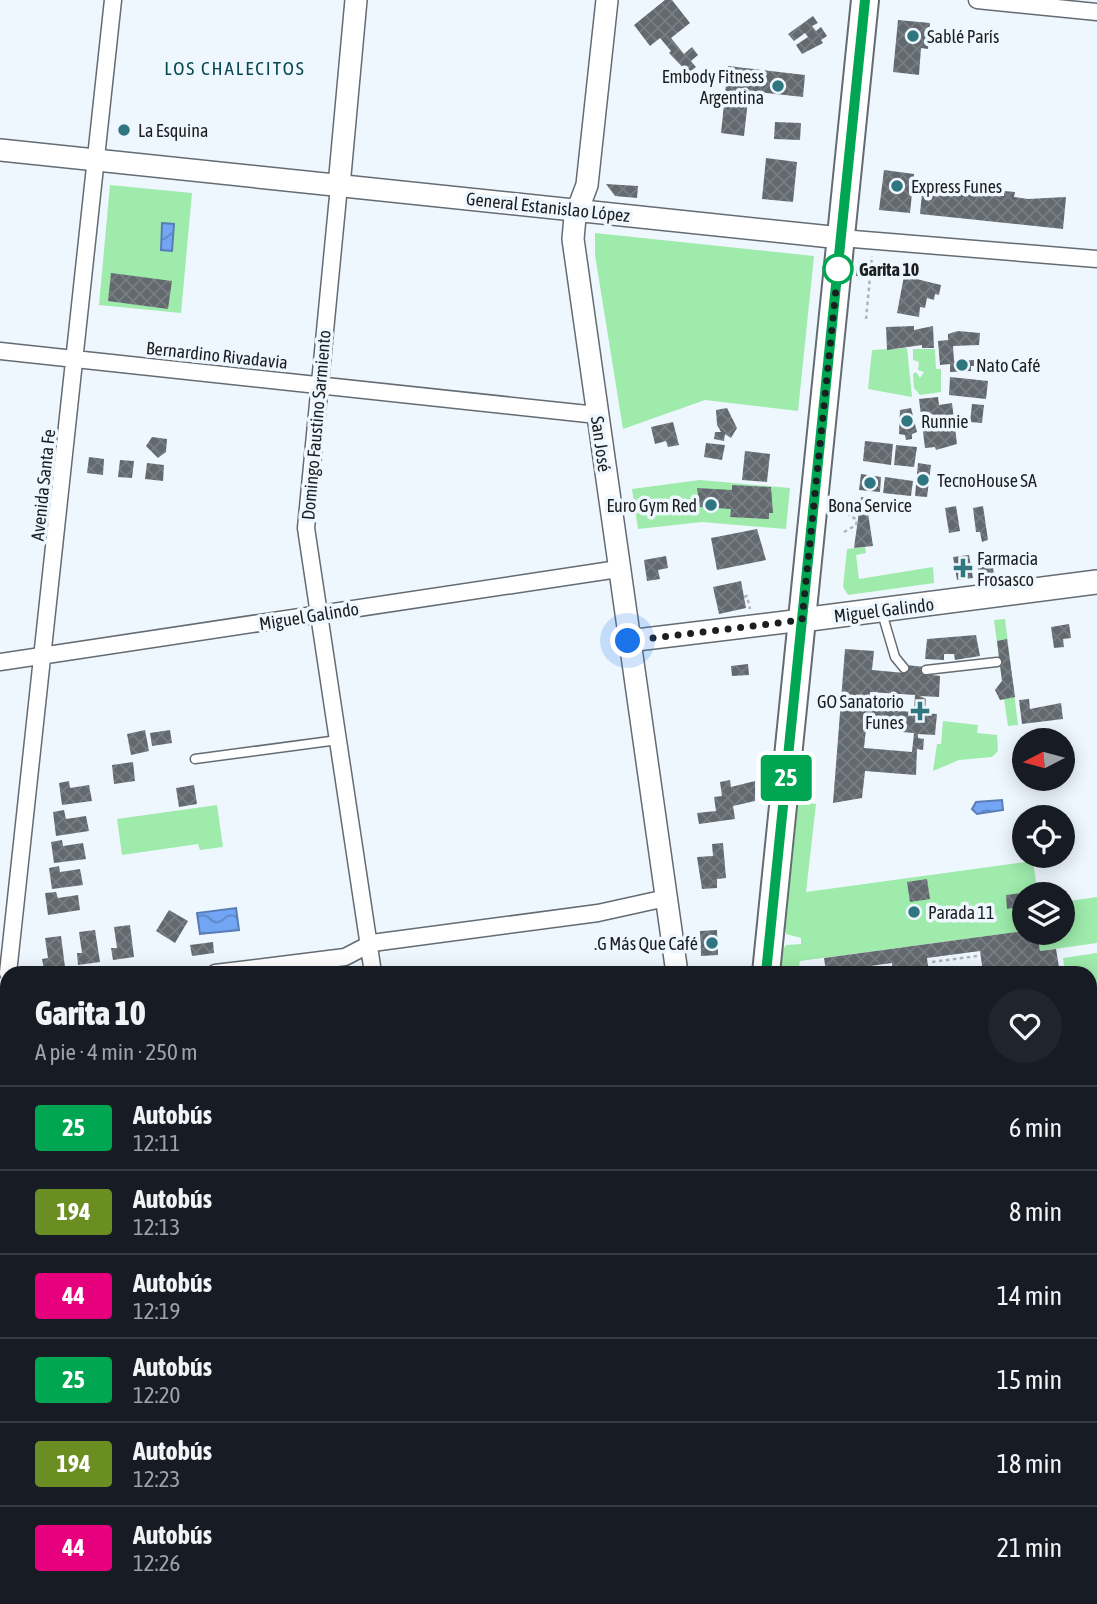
<!DOCTYPE html>
<html lang="es">
<meta charset="utf-8">
<style>
:root{--surface:#171b24;--page:#20242c;--text:#f1f3f6;--muted:#9ea1a6;--line:#363941}
body{margin:0;font-family:"Asap Condensed",sans-serif;background:var(--page);color:var(--text);height:100vh;display:flex;flex-direction:column;font-size:26px;white-space:nowrap}
*{box-sizing:border-box;margin:0}
p{font-size:23px;color:var(--muted)}
.icon{flex:none;width:38px;height:38px;fill:none;stroke:currentColor;stroke-width:2;stroke-linecap:round;stroke-linejoin:round}
.map{position:relative;flex:1;overflow:hidden}
.details{position:absolute;left:0px;top:966px;width:1097px;height:639px;display:flex;flex-direction:column;background:var(--surface);border-radius:21px 21px 0 0;box-shadow:0 4px 18px #0003}
.details>*{flex:none}
.badge{padding:0 14px;border-radius:5px;font-size:24px;line-height:46px}
.needle{width:46px;rotate:264deg}
.controls{position:absolute;left:1012px;top:728px;display:grid;gap:14px}
.controls a{display:grid;place-items:center;width:63px;height:63px;border-radius:50%;background:var(--surface);box-shadow:0 4px 18px #0003;font-size:35px}
.you{position:absolute;width:35px;height:35px;margin:-18px;border:5px solid #fff;border-radius:50%;background:#1a73e8;box-shadow:0 0 0 10px #1a73e833}
.map>.badge{position:absolute;translate:-50% -50%;box-shadow:0 0 0 4px #fff}
.round{display:grid;place-items:center;flex:none;width:74px;height:74px;border-radius:37px;background:var(--page)}
.head{display:flex;align-items:center;justify-content:space-between;height:119px;padding:0 35px}
h1{font-size:33px;font-weight:800;line-height:52px}
ul{padding:0;list-style:none}
li{display:flex;align-items:center;gap:21px;height:84px;padding:0 35px;border-top:2px solid var(--line)}
li div{flex:1}
li b{display:block;font-size:26px}
li em{font-style:normal}
li .badge{min-width:77px;font-weight:700;text-align:center}
.map>svg:first-child{display:block}
</style>
<div class="map">
<svg width="1097" height="1604" viewBox="0 0 1097 1604">
<defs>
<pattern id="water-waves" width="16" height="10" patternUnits="userSpaceOnUse" patternTransform="scale(1.75)"><rect width="16" height="10" fill="#72a5f3"/><path d="M0 5q4-4 8 0t8 0" fill="none" stroke="#5d86c4"/></pattern>
<pattern id="building-cross-hatch" width="8" height="8" patternUnits="userSpaceOnUse" patternTransform="scale(1.75)"><rect width="8" height="8" fill="#62696f"/><path d="M0 0l8 8M0 8l8-8" fill="none" stroke="#787e82"/></pattern>
</defs>
<rect width="100%" height="100%" fill="#eef7fe"/>
<path fill="#9eebac" d="M110,185L192,193L181,313L99,305Z
M595,233L814,256L798,411L705,400L623,429L595,255Z
M907,348L912,397L868,389L872,350Z
M913,349H935L936,369H941V392L920,395L914,388L913,374L916,372L920,378L924,372L918,370L919,362L913,360Z
M700,480L790,488L786,529L702,522L638,529L632,489Z
M865,547L866,553L856,555L859,579L933,567L934,583L848,595L843,587L847,549Z
M1005,619L1018,725L1008,726L1004,699L995,690L1002,681L994,620Z
M943,721L978,725L977,733L997,735L998,751L992,757L959,760L933,771L937,744H941Z
M814,794L813,804H816L806,892L1033,861L1038,894H1024V931L800,961L798,973L781,970L782,951L786,945L801,944V938L786,934L785,929L798,806L801,800Z
M217,805L223,847L200,850L198,844L122,855L117,819Z
M1097,897V943L1040,951L1037,933H1062V902Z
M1097,953V1025H1090V973H1065L1063,958Z
M7,1019V1426L0,1427V1020Z"/>
<path fill="url(#water-waves)" stroke="#587db4" stroke-width="2" d="M162,223L174,224L172,251L161,250Z
M1002,800L1003,810L977,814L972,809L976,802Z
M236,908L239,930L200,934L197,913Z"/>
<path fill="url(#building-cross-hatch)" fill-rule="evenodd" d="M665,0H672L690,23L671,38L684,54L692,47L698,55L691,61L696,67L688,73L669,53L671,51L660,38L650,46L634,25Z
M813,16L818,23L812,26L816,31L821,27L827,36L821,40L823,43L802,54L796,45L808,37L805,33L794,41L788,34Z
M898,20L930,23L928,49L921,48L919,75L893,72Z
M728,66L805,75L803,97L749,91L744,136L721,133Z
M775,122L801,123L800,140L774,139Z
M766,158L797,162L793,202L762,199Z
M884,170L914,174L910,213L879,210Z
M923,182L935,184L934,187L975,191V188L987,189L986,195L1004,196V191L1015,192L1014,197L1028,199L1066,197L1063,229L920,214Z
M606,184L638,186L637,198L615,196Z
M857,266L866,267L865,277L856,276Z
M111,273L172,281L168,309L108,301Z
M904,276L941,285L939,295L935,294L934,300L927,298L925,308L920,307L919,317L897,313Z
M914,326V330L933,326L934,348H922V345L887,350L886,327Z
M958,331L980,333L979,345L953,346L954,361L974,360V366H971V371L950,372V364L940,365L938,341L948,340V334Z
M950,377L988,381L986,399L949,395Z
M938,397L939,405L952,403L957,444L936,450L935,447L925,448L919,399Z
M972,404L984,405L982,423L970,422Z
M727,408L737,428L731,438L725,434L724,441L714,439L715,432H721L717,425L716,410Z
M911,408L917,432L912,434V439L906,440L905,435L899,434L900,410Z
M673,422L679,445L668,447L666,441L655,444L651,427Z
M152,437L167,439L166,452L158,458L146,446Z
M865,441L893,444L891,465L863,461Z
M706,443L725,445L722,460L704,457Z
M896,445L917,447L914,467L894,465Z
M745,451L770,454L767,482L742,480Z
M89,457L104,459L103,475L87,473Z
M120,460L134,461L132,478L118,477Z
M147,463L164,465L163,481L145,479Z
M918,463L931,465L927,497L915,496Z
M861,474L881,477L880,492L859,490Z
M885,477L913,481L911,496L883,493Z
M732,485L771,487L773,513H769V519L730,517L731,509L700,507L697,488L732,490Z
M861,497L904,503V508L868,513L873,546L854,548Z
M956,506L960,531L949,533L945,508Z
M983,506L988,540L982,542L980,532H976L973,508Z
M757,529L766,560L717,570L711,538Z
M991,552L994,575L979,577L976,554Z
M969,555L973,578L957,580L953,557Z
M666,556L668,568L658,570L660,579L647,581L644,560Z
M741,581L746,608L719,614L713,587Z
M1069,624L1071,638L1063,639L1064,647L1054,648L1051,627Z
M976,635L980,656L955,660L954,654H944V660L925,659L927,639Z
M1007,639L1015,697L1000,700L995,690L1002,681L997,641Z
M845,649L874,651L872,670L905,673V665L926,667L925,674L940,676L939,697L920,696L926,699L925,710L919,709V713L937,714L935,735L918,734V738L924,739L923,750L917,749L916,775L865,771L862,798L833,803ZM870,692L915,695L914,712L869,709ZM866,729L914,733L912,752L864,748Z
M748,664L749,675L732,676L731,666Z
M1029,699L1030,709L1061,703L1063,719L1022,724L1019,700Z
M145,730L149,751L131,755L127,734Z
M170,730L172,743L152,746L150,733Z
M133,762L135,781L114,784L112,765Z
M730,780L731,787L755,781V801L733,806L735,819L699,824L697,813L716,811L714,797L722,796L720,782Z
M69,781L70,788L89,785L92,801L62,805L59,783Z
M194,785L197,804L179,807L176,788Z
M64,810L66,819L86,816L89,831L56,836L53,812Z
M62,840L63,846L83,843L86,859L54,863L51,842Z
M723,843L726,878L717,879V888L702,889L697,857L713,856L712,844Z
M59,866L60,872L80,869L83,885L52,889L49,868Z
M927,879L930,899L910,902L907,882Z
M56,892L58,898L78,895L80,910L48,915L45,893Z
M1023,893L1024,923L1016,924L1019,907L1007,909L1006,895Z
M169,910L188,921L175,943L156,931Z
M130,925L134,957L113,960L111,948H117L114,927Z
M95,930L100,962L78,965L77,953H82L79,932Z
M717,930L718,955L701,956L700,931Z
M1024,931L1037,933L1040,951L1056,949L1060,973H983L980,951L927,958L929,973H893L892,963L826,972L824,958Z
M61,936L65,967L44,970L42,959L48,958L45,938Z
M213,942L214,953L192,956L190,945Z
M706,968L737,969L736,973H707Z
M1097,1030V1079L1090,1080V1031Z
M1097,1352V1368L1090,1369V1353Z
M651,1598L652,1604H627V1600Z"/>
<g fill="none" stroke-linecap="round" stroke-linejoin="round">
<g stroke="#646b72" stroke-width="11">
<path id="service" d="M882,613L895,657L904,668
M926,670L997,662
M195,759L338,740"/>
</g>
<g stroke="#646b72" stroke-width="19">
<path id="minor" d="M977,0L1097,12
M339,186L306,528L373,973
M841,238L1097,259
M0,351L597,415
M0,662L618,569
M8,973L113,0
M215,973L345,957L372,943L598,913L666,898
M5,1001L7,983
M1090,1094L1097,1093
M0,1445L7,1444
M123,1598L124,1604
M1035,1598L1036,1604
M408,1604L456,1598"/>
</g>
<g stroke="#646b72" stroke-width="24">
<path id="tertiary" d="M607,0L587,185L575,217L573,239L677,973
M0,150L841,238
M339,186L356,0
M628,641L802,620
M769,1598L770,1604"/>
</g>
<g stroke="#646b72" stroke-width="26">
<path id="secondary" d="M802,620L1097,582"/>
</g>
<g stroke="#646b72" stroke-width="30">
<path id="primary" d="M766,973L865,0
M709,1604V1598"/>
</g>
<path stroke="#adb4ba" stroke-width="2.5" stroke-dasharray="3.5 3.5" stroke-linecap="butt" d="M866,319L872,256
M844,532L856,525L857,520L846,513
M744,597L747,596L750,609
M932,962L977,956
M847,973L889,967
M1090,1573L1097,1572"/>
<use href="#service" stroke="#fff" stroke-width="8"/>
<use href="#minor" stroke="#fff" stroke-width="16"/>
<use href="#tertiary" stroke="#fff" stroke-width="21"/>
<use href="#secondary" stroke="#fff" stroke-width="23"/>
<use href="#primary" stroke="#fff" stroke-width="26"/>
</g>
<g fill="none" stroke-linecap="round" stroke-linejoin="round">
<g stroke="#fff" stroke-width="16">
<path id="line" d="M766,973L865,0"/>
</g>
<use href="#line" stroke="#00a651" stroke-width="10"/>
<path stroke="#1c1f22" stroke-width="7" stroke-dasharray="0 12.6" d="M628,641L802,620L838,269"/>
</g>
<g fill="#2f7681" stroke="#eef7fe" stroke-width="2.5">
<circle cx="913" cy="36" r="7"/>
<circle cx="778" cy="86" r="7"/>
<circle cx="124" cy="130" r="7"/>
<circle cx="897" cy="186" r="7"/>
<circle cx="962" cy="365" r="7"/>
<circle cx="907" cy="421" r="7"/>
<circle cx="923" cy="480" r="7"/>
<circle cx="870" cy="483" r="7"/>
<circle cx="711" cy="505" r="7"/>
<path d="M959.5 557.5h7v7h7v7h-7v7h-7v-7h-7v-7h7z"/>
<path d="M916.5 700.5h7v7h7v7h-7v7h-7v-7h-7v-7h7z"/>
<circle cx="914" cy="912" r="7"/>
<circle cx="712" cy="943" r="7"/>
</g>
<circle fill="#fff" stroke="#00a651" stroke-width="3.5" cx="838" cy="269" r="14"/>
<g text-anchor="middle" dominant-baseline="central" stroke-width="7" stroke-linejoin="round" paint-order="stroke">
<g font-size="18" fill="#1c1f22" stroke="#eef7fe" text-anchor="start">
<text x="927" y="36">Sablé París</text>
<text x="764" y="76" text-anchor="end">Embody Fitness<tspan x="764" dy="21">Argentina</tspan></text>
<text x="138" y="130">La Esquina</text>
<text x="911" y="186">Express Funes</text>
<text x="976" y="365">Nato Café</text>
<text x="921" y="421">Runnie</text>
<text x="937" y="480">TecnoHouse SA</text>
<text x="697" y="505" text-anchor="end">Euro Gym Red</text>
<text x="870" y="505" text-anchor="middle">Bona Service</text>
<text x="977" y="558">Farmacia<tspan x="977" dy="21">Frosasco</tspan></text>
<text x="904" y="701" text-anchor="end">GO Sanatorio<tspan x="904" dy="21">Funes</tspan></text>
<text x="928" y="912">Parada 11</text>
<text x="698" y="943" text-anchor="end">.G Más Que Café</text>
</g>
<g font-size="18" fill="#1c1f22" stroke="#eef7fe">
<text transform="translate(548 207) rotate(6)">General Estanislao López</text>
<text transform="translate(217 355) rotate(6)">Bernardino Rivadavia</text>
<text transform="translate(316 425) rotate(-85)">Domingo Faustino Sarmiento</text>
<text transform="translate(601 444) rotate(82)">San José</text>
<text transform="translate(43 485) rotate(-84)">Avenida Santa Fe</text>
<text transform="translate(884 610) rotate(-7)">Miguel Galindo</text>
<text transform="translate(309 616) rotate(-9)">Miguel Galindo</text>
</g>
<g font-size="18" font-weight="bold" fill="#1c1f22" stroke="#eef7fe" text-anchor="start">
<text x="859" y="269">Garita 10</text>
</g>
<g font-size="19" letter-spacing="2" fill="#094850" stroke="#eef7fe">
<text x="235" y="68">LOS CHALECITOS</text>
</g>
</g>
</svg>
<div class="controls">
<a><svg class="needle" viewBox="-14 -14 28 28"><path d="M0-13l5 13h-10z" fill="#e53935"/><path d="M0 13l5-13h-10z" fill="#9ea1a6"/></svg></a>
<a><svg class="icon" aria-label="locate" viewBox="0 0 24 24"><circle cx="12" cy="12" r="6"/><path d="M12 2v4M12 18v4M2 12h4M18 12h4"/></svg></a>
<a><svg class="icon" aria-label="layers" viewBox="0 0 24 24"><path d="M12 4l9 5-9 5-9-5zM3 14l9 5 9-5"/></svg></a>
</div>
<div class="you" style="left:628px;top:641px"></div>
<b class="badge" style="left:786px;top:778px;background:#00a651;color:#fff">25</b>
<section class="details">
<div class="head"><div><h1>Garita 10</h1><p>A pie · 4 min · 250 m</p></div><a class="round"><svg class="icon" aria-label="heart" viewBox="0 0 24 24"><path d="M12 20l-8-8c-3-5 5-10 8-4 3-6 11-1 8 4z"/></svg></a></div>
<ul>
<li><span class="badge" style="background:#00a651;color:#fff">25</span><div><b>Autobús</b><p>12:11</p></div><em>6 min</em></li>
<li><span class="badge" style="background:#6b8e23;color:#fff">194</span><div><b>Autobús</b><p>12:13</p></div><em>8 min</em></li>
<li><span class="badge" style="background:#e6007e;color:#fff">44</span><div><b>Autobús</b><p>12:19</p></div><em>14 min</em></li>
<li><span class="badge" style="background:#00a651;color:#fff">25</span><div><b>Autobús</b><p>12:20</p></div><em>15 min</em></li>
<li><span class="badge" style="background:#6b8e23;color:#fff">194</span><div><b>Autobús</b><p>12:23</p></div><em>18 min</em></li>
<li><span class="badge" style="background:#e6007e;color:#fff">44</span><div><b>Autobús</b><p>12:26</p></div><em>21 min</em></li>
</ul>
</section>
</div>
